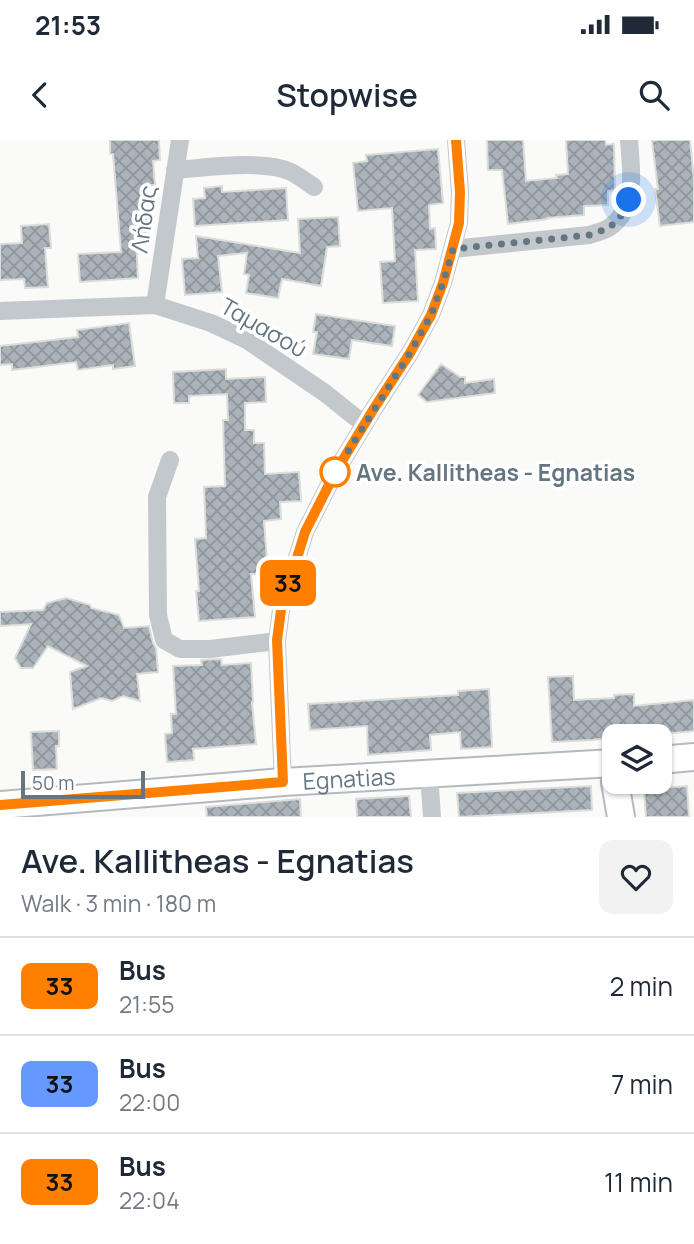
<!DOCTYPE html>
<meta charset="utf-8">
<style>
:root{--surface:#fff;--page:#f2f2f3;--text:#1f2937;--muted:#747a83;--line:#e0e1e3}
body{margin:0;font-family:Manrope,sans-serif;background:var(--page);color:var(--text);height:100vh;display:flex;flex-direction:column;font-size:26px;white-space:nowrap}
*{box-sizing:border-box;margin:0}
p{font-size:23px;color:var(--muted)}
.icon{flex:none;width:38px;height:38px;fill:none;stroke:currentColor;stroke-width:2;stroke-linecap:round;stroke-linejoin:round}
.map{position:relative;height:677px;overflow:hidden}
.drawer{display:flex;flex-direction:column;background:var(--surface);flex:1}
.drawer>*{flex:none}
.badge{padding:0 14px;border-radius:10px;font-size:24px;line-height:46px}
.controls{position:absolute;left:602px;top:584px;display:grid;gap:14px}
.controls a{display:grid;place-items:center;width:70px;height:70px;border-radius:14px;background:var(--surface);box-shadow:0 2px 5px #0004;font-size:35px}
.scale{position:absolute;left:21px;bottom:18px;width:124px;box-sizing:border-box;padding-left:7px;border:4px solid #657683;border-top:0;font-size:19px;line-height:24px;white-space:nowrap;color:#657683;-webkit-text-stroke:5px #fff;paint-order:stroke}
.you{position:absolute;width:35px;height:35px;margin:-18px;border:5px solid #fff;border-radius:50%;background:#1a73e8;box-shadow:0 0 0 10px #1a73e833}
.map>.badge{position:absolute;translate:-50% -50%;box-shadow:0 0 0 4px #fff}
.round{display:grid;place-items:center;flex:none;width:74px;height:74px;border-radius:14px;background:var(--page)}
.head{display:flex;align-items:center;justify-content:space-between;height:119px;padding:0 21px}
h1{font-size:33px;font-weight:600;line-height:52px}
ul{padding:0;list-style:none}
li{display:flex;align-items:center;gap:21px;height:98px;padding:0 21px;border-top:2px solid var(--line)}
li div{flex:1}
li b{display:block;font-size:26px}
li em{font-style:normal}
li .badge{min-width:77px;font-weight:700;text-align:center}
.status{display:flex;justify-content:space-between;align-items:center;height:49px;padding:0 35px;background:var(--surface);direction:ltr}
.status svg{height:19px;fill:currentColor}
header{display:flex;justify-content:space-between;align-items:center;height:91px;padding:0 21px;background:var(--surface);font-size:32px;font-weight:600}
.map>svg:first-child{display:block}
</style>
<div class="status"><b>21:53</b><svg viewBox="0 0 49 12"><path d="M0 12V9h3v3zM5 12V6h3v6zM10 12V3h3v9zM15 12V0h3v12zM26 1h20v11H26zM47 4h2v5h-2z"/></svg></div>
<header><svg class="icon" aria-label="back" viewBox="0 0 24 24"><path d="M15 5l-7 7 7 7"/></svg>Stopwise<svg class="icon" aria-label="search" viewBox="0 0 24 24"><circle cx="10" cy="10" r="6"/><path d="M15 15l6 6"/></svg></header>
<div class="map">
<svg width="694" height="677" viewBox="0 0 694 677">
<defs>
<pattern id="building-cross-hatch" width="8" height="8" patternUnits="userSpaceOnUse" patternTransform="scale(1.75)"><rect width="8" height="8" fill="#aab3b9"/><path d="M0 0l8 8M0 8l8-8" fill="none" stroke="#8e969c"/></pattern>
</defs>
<rect width="100%" height="100%" fill="#fafaf8"/>
<path fill="url(#building-cross-hatch)" stroke="#dcdcda" stroke-width="2" d="M110,0H159L160,20L153,21L155,45H146L149,97L136,98L138,138L80,142L78,114L121,112L113,14H110Z
M487,0H523L526,41L557,38L556,35L568,34L566,0H605L606,5L614,4L615,50L608,51V65L584,66V75L547,78V79L508,84L502,30H488Z
M659,0H690L694,40V82L660,86L655,49H658L652,1Z
M438,9L443,63L429,65L430,89L435,88L436,109L415,110L418,161L383,163L380,122L395,121L392,68L358,71L353,23L367,21L366,15Z
M222,46V52L286,48L288,80L195,86L193,59L205,58L204,48Z
M338,77L340,106L327,107L321,146L282,139L278,158L246,153L249,135L244,134L247,113L218,116L222,152L185,155L182,119L198,118L196,96L300,113L298,79Z
M49,84L51,108H45L48,147L25,148L24,139L0,140V104L22,103L21,86Z
M316,174L395,186L392,206L352,200L349,219L313,214L317,192H313Z
M129,183L135,226L113,229V225L78,230L76,222L12,230V224L0,225V206L78,197L77,190Z
M441,224L460,237H465V243L494,239L495,253L427,262L418,255Z
M226,229V239L265,237L266,262L245,263V290H254V303H264L265,334L299,332L301,361L280,362L281,379L264,381L268,433L251,434L255,477L199,481L196,451H199L195,399L206,398L204,347L225,346L223,280H228L227,254L189,256V263H174L173,232Z
M66,458L90,465L91,468L119,475L124,488L149,486L153,503L156,508L158,532L137,534L140,561L123,556L112,561L101,558L73,569L70,532L87,526L48,506L33,528H21L15,518L31,484L0,486V472L43,470L47,463Z
M221,519L222,525L251,523L253,562H252L256,604L193,609L194,620L167,622L165,594L172,593L171,574H176L173,526L202,525L201,520Z
M573,536L574,560L614,558V555L634,554V566L694,560V591L663,594L614,597L593,600L552,602L548,537Z
M489,549L492,607L461,609L460,592L430,595L431,610L368,615L367,586L310,590L308,564L458,555V551Z
M59,591V606H56L57,629L33,630L31,592Z
M591,646L592,670L459,677L457,653Z
M687,646L689,677H646L644,649Z
M409,656L411,677H357L356,659Z
M300,659L301,677H207L206,667Z"/>
<g fill="none" stroke-linecap="round" stroke-linejoin="round">
<g stroke="#b3babf" stroke-width="30">
<g id="secondary">
<path d="M660,620L694,617"/>
<path d="M615,642L621,677"/>
<path id="s1" d="M0,665L283,642L614,623"/>
</g>
</g>
<path stroke="#c3c8cc" stroke-width="18" d="M175,30C205,28 264,19 291,32C299,36 307,42 314,47
M453,109L589,95C596,93 604,91 610,87C638,67 631,30 629,0
M155,165L180,0
M0,171L155,165L211,183L247,200L325,253L355,277L365,283
M170,320L157,357L158,475L164,500L180,509H210L277,501
M429,633L432,677
M283,642L277,501L281,470L305,392L336,331L373,270L410,213L431,175L443,143L459,83L460,52L456,0"/>
<use href="#secondary" stroke="#fff" stroke-width="26"/>
</g>
<g fill="none" stroke-linecap="round" stroke-linejoin="round">
<g stroke="#fff" stroke-width="16">
<path id="line" d="M0,665L283,642L277,500L281,470L305,392L336,331L373,270L410,213L431,175L443,143L459,83L460,52L456,0"/>
</g>
<use href="#line" stroke="#ff8000" stroke-width="10"/>
<path stroke="#657683" stroke-width="7" stroke-dasharray="0 12.6" d="M335,332L410,213L431,175L443,143L453,109L590,95C613,87 619,83 629,60"/>
</g>
<circle fill="#fff" stroke="#ff8000" stroke-width="3.5" cx="335" cy="332" r="14"/>
<g text-anchor="middle" dominant-baseline="central" stroke-width="7" stroke-linejoin="round" paint-order="stroke">
<g font-size="23" fill="#657683" stroke="#fff">
<text transform="translate(143 79) rotate(-82)">Λήδας</text>
<text transform="translate(264 187) rotate(30)">Ταμασού</text>
<text stroke="none"><textPath href="#s1" startOffset="350">Egnatias</textPath></text>
</g>
<g font-size="23" font-weight="bold" fill="#657683" stroke="#fff" text-anchor="start">
<text x="356" y="332">Ave. Kallitheas - Egnatias</text>
</g>
</g>
</svg>
<div class="controls">
<a><svg class="icon" aria-label="layers" viewBox="0 0 24 24"><path d="M12 4l9 5-9 5-9-5zM3 14l9 5 9-5"/></svg></a>
</div>
<div class="scale">50 m</div>
<div class="you" style="left:629px;top:60px"></div>
<b class="badge" style="left:288px;top:443px;background:#ff8000;color:#111">33</b>
</div>
<section class="drawer">
<div class="head"><div><h1>Ave. Kallitheas - Egnatias</h1><p>Walk · 3 min · 180 m</p></div><a class="round"><svg class="icon" aria-label="heart" viewBox="0 0 24 24"><path d="M12 20l-8-8c-3-5 5-10 8-4 3-6 11-1 8 4z"/></svg></a></div>
<ul>
<li><span class="badge" style="background:#ff8000;color:#111">33</span><div><b>Bus</b><p>21:55</p></div><em>2 min</em></li>
<li><span class="badge" style="background:#69f;color:#111">33</span><div><b>Bus</b><p>22:00</p></div><em>7 min</em></li>
<li><span class="badge" style="background:#ff8000;color:#111">33</span><div><b>Bus</b><p>22:04</p></div><em>11 min</em></li>
</ul>
</section>
